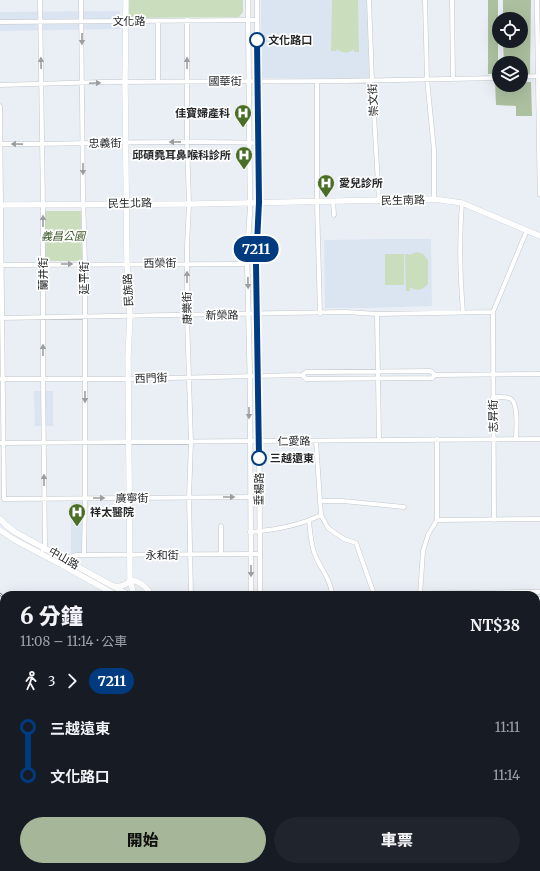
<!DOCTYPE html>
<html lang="zh-TW">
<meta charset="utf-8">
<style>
:root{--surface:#171b24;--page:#20242c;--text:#f1f3f6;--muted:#9ea1a6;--accent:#a6b799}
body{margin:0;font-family:Merriweather,"Noto Sans TC",serif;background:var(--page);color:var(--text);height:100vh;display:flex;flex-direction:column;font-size:15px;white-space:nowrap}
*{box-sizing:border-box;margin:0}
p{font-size:13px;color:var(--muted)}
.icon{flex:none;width:22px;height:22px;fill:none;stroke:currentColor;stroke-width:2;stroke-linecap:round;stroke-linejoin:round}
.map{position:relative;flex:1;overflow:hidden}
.drawer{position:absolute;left:0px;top:591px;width:540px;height:280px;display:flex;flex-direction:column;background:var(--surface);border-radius:12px 12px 0 0;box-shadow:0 4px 16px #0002}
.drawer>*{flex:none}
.badge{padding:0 8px;border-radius:13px;font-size:14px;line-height:26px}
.controls{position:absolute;left:492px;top:12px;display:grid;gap:8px}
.controls a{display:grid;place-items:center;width:36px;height:36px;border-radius:50%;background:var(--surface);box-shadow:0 4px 16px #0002;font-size:20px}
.map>.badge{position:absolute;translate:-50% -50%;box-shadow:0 0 0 2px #fff}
.legs{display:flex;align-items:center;gap:6px;height:44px;padding:0 20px;font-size:13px}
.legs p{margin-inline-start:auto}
.summary{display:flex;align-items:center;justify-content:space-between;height:68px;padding:0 20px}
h1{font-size:22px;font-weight:800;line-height:30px}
.action{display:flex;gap:8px;margin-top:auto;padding:8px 20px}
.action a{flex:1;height:46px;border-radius:24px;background:var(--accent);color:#111;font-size:16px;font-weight:800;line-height:46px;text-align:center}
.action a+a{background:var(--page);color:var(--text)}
ul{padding:0 20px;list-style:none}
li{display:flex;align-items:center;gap:14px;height:48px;font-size:15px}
li i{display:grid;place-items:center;width:6px;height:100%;margin:0 5px;background:currentColor}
li i::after{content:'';width:10px;height:10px;margin:-5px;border:3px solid;border-radius:50%;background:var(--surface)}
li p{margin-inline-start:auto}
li:first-child i{background:linear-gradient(#0000 50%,currentColor 0)}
li:last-child i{background:linear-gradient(currentColor 50%,#0000 0)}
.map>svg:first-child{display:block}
</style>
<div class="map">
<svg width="540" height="871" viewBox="0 0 540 871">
<rect width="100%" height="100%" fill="#eaeff5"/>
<path fill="#dbe5f2" d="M261,0H368L369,79L261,78Z
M120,11V29L0,31V12Z
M387,239H431L432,306L370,308H325L324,240Z
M34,391H53V426H35Z
M71,502H84L83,553L71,554Z"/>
<path fill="#caddbd" d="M129,0H243V12L239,17L132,18L129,14Z
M332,0H358L359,52H354V49C349,54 342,53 337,49L336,51H331Z
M45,211H81L82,261H45Z
M417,252L423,254L428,260V284C423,290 417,292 410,287V291H406L405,254H409V255Z
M385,254H404V285H385Z
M470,867H517L514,871H474Z"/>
<path fill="#acc09f" d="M488,0H498V74H488Z
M503,0H531L530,74H521V63H504L503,41H521V19H503Z
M495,81H499V85H521V82H531L532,116H516V106L496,105Z"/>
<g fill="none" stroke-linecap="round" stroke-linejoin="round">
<g stroke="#c1c6cc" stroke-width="5">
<path id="minor" d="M40,0L43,205V379L45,547L43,550
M81,0L83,195L85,264V498L84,555
M369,0L372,80L379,201
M425,0L427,79L434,150V199
M452,0L453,79
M187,20V142L189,204L187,246V316L191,442L189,497L191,595
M0,22L257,20
M521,77L538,76
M317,81V202L320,314
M158,82V21
M0,85L103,82L346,81L499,78
M0,106L4,499
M0,144C86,144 173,140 259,143
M333,201L334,215
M462,203C459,239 460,276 463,312
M0,265L247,264
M377,314L379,440
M0,318L346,312L377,314L493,312
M302,375L306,379L432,378L435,375L540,374
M0,379H128L302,375L306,372H321L431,371L435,375
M493,397C499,397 507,396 511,399C519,405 516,430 516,439
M316,441L321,515L328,528L335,533L344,539L356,543L374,594
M0,443L540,439
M4,499L259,497
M321,501H343L404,507
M437,520L540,519
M494,520L493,312L527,230
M309,521C310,531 311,543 314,552C319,568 331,578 332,595
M250,532C275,530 299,526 321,515
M221,554V526
M65,558L77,555L260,554
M420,595L423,551L428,535L437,520V439
M536,635L540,634
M0,654L4,674
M536,662H540
M0,726L4,714
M171,867L172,871
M322,867V871
M111,871L115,867
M417,871L421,867"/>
</g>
<g stroke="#c1c6cc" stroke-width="5.5">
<path id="tertiary" d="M248,0L250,210L247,255L250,383L251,595
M257,0L259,202L256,257L259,372L260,595
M537,0L540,194
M337,595L540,592
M536,599H540
M0,798L4,793
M536,823H540
M536,858L540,854
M465,867L469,871
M101,871L106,867
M107,871L111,867
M524,871L528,867"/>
</g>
<g stroke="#c1c6cc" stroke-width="6">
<path id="secondary" d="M126,0L125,82L127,264L130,317L128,357L130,580L134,595
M0,205L192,204L434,199L462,203L540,236
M0,519L6,525L15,532L129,595
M0,530L13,539L62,565L116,595
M130,580C140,581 146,586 151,595
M114,586C121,587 126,586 130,580V582
M0,849H4
M0,855H4"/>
</g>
<g stroke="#c1c6cc" stroke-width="7">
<path id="primary" d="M0,771L4,775
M0,778L4,782
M69,867H78
M89,867L93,871"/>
</g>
<use href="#minor" stroke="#fff" stroke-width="4"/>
<use href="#tertiary" stroke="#fff" stroke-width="4.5"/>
<use href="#secondary" stroke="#fff" stroke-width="5.5"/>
<use href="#primary" stroke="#fff" stroke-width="6"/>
<g stroke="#797c80" stroke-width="2.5">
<path id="rail" d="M0,594L4,598
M271,867L275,871"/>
</g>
<use href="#rail" stroke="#fff" stroke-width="1" stroke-dasharray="3" stroke-linecap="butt"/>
<g stroke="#c1c6cc" stroke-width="5" stroke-linecap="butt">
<path id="minor-bridge" d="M97,871L102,867"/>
</g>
<use href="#minor-bridge" stroke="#fff" stroke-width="4"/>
</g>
<defs><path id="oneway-solid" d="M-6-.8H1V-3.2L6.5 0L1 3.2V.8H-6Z"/></defs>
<g fill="#9c9d9e">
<use href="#oneway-solid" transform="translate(82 39) rotate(90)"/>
<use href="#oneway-solid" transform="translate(41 63) rotate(-91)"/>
<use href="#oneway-solid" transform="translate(187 63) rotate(-90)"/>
<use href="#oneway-solid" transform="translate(95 83) rotate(-2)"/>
<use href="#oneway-solid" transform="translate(175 142) rotate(179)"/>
<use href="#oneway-solid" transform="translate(17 144) rotate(-179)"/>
<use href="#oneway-solid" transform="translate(83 169) rotate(90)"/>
<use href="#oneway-solid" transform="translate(43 221) rotate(-90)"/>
<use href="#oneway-solid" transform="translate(67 264)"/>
<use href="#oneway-solid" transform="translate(187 277) rotate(-90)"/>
<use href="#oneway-solid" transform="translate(248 283) rotate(89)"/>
<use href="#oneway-solid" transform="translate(43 350) rotate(-90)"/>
<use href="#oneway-solid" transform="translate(85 397) rotate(90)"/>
<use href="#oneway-solid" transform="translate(249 413) rotate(90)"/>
<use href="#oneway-solid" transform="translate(44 480) rotate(-90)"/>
<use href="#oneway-solid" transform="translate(229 497)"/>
<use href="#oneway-solid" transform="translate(99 498)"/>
<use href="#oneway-solid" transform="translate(251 571) rotate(90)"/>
</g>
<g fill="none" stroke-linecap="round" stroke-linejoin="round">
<g stroke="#fff" stroke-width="9">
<path id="line-1" d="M257,40L259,202L256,263L259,458"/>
</g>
<use href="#line-1" stroke="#003b80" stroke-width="6"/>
</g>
<defs>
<g id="hospital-pin" transform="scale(0.9)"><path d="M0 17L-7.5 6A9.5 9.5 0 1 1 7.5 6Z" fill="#4a6e27" stroke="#fff"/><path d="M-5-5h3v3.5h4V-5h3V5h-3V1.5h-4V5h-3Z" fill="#fff"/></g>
</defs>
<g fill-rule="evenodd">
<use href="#hospital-pin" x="243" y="113"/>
<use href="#hospital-pin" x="244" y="155"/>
<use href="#hospital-pin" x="326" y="183"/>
<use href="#hospital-pin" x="77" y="512"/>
</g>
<g fill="#fff" stroke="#003b80" stroke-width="2">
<circle cx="257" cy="40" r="7"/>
<circle cx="259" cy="458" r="7"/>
</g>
<g text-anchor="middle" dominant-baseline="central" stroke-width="3.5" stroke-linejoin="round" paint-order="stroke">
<g font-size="11" fill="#242628" stroke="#fff">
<text x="129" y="21">文化路</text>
<text x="225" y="81">國華街</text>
<text transform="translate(373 100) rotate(-93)">崇文街</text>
<text transform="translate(105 143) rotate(-1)">忠義街</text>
<text transform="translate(403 200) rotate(-1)">民生南路</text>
<text transform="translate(130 203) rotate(-1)">民生北路</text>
<text transform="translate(160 263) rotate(-1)">西榮街</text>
<text transform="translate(43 274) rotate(-90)">蘭井街</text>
<text transform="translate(84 278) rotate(-90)">延平街</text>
<text transform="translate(128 290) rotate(-93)">民族路</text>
<text transform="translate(187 308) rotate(-91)">康樂街</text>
<text transform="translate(222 315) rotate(-1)">新榮路</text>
<text transform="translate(151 378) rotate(-2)">西門街</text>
<text transform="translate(493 416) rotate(-91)">志昇街</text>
<text transform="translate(294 441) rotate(-1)">仁愛路</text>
<text transform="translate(259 489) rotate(-90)">垂楊路</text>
<text transform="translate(132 498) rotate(-1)">廣寧街</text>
<text x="162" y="555">永和街</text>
<text transform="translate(64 558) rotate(29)">中山路</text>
</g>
<g font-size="11" font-weight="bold" fill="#242628" stroke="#fff" text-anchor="start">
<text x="268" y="40">文化路口</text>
<text x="270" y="458">三越遠東</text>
</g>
<g font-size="11" font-weight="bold" fill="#242628" stroke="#fff" text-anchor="end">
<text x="230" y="113">佳寶婦產科</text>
<text x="231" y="155">邱碩堯耳鼻喉科診所</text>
<text x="339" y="183" text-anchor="start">愛兒診所</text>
<text x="90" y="512" text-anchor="start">祥太醫院</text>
</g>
<g font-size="11" font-style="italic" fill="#3f5a2a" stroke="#fff">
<text x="63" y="236">義昌公園</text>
</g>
</g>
</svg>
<div class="controls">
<a><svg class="icon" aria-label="locate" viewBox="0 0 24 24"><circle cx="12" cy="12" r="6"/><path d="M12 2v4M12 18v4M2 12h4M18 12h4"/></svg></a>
<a><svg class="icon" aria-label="layers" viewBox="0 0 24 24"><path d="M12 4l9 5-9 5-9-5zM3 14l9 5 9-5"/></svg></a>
</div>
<b class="badge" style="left:256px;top:249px;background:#003b80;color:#fff">7211</b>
<section class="drawer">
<div class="summary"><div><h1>6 分鐘</h1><p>11:08 – 11:14 · 公車</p></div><b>NT$38</b></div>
<div class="legs"><svg class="icon" aria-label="walk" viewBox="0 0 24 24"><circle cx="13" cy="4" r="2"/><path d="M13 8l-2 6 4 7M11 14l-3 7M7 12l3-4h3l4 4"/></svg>3<svg class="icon" aria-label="forward" viewBox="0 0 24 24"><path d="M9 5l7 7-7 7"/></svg><b class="badge" style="background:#003b80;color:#fff">7211</b></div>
<ul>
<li><i style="color:#003b80"></i><b>三越遠東</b><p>11:11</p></li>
<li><i style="color:#003b80"></i><b>文化路口</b><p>11:14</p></li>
</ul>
<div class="action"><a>開始</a><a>車票</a></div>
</section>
</div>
